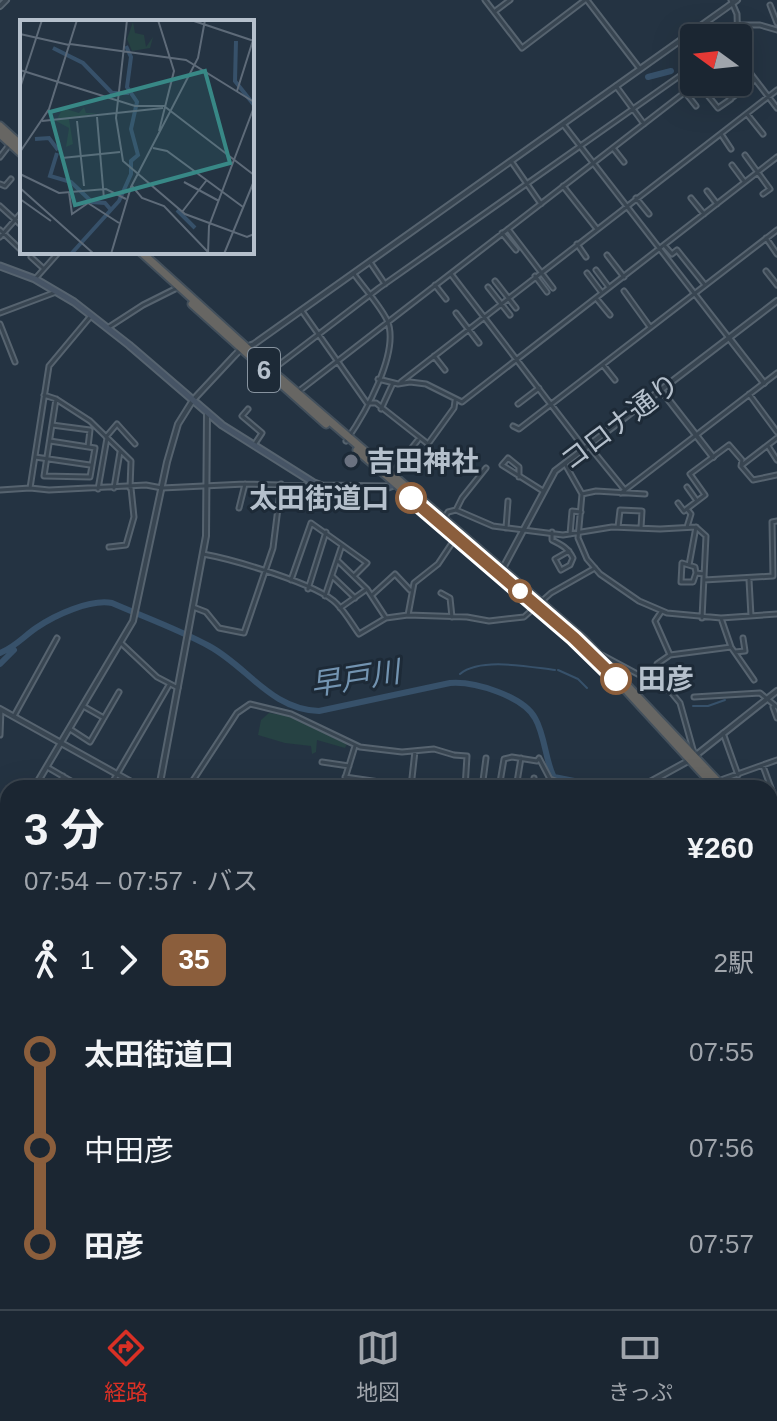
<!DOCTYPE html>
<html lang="ja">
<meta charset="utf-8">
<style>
:root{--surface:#1b2632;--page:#28323e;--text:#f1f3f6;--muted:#a0a5ac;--line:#39434d;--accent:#d93025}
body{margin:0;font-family:Helvetica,"Noto Sans JP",sans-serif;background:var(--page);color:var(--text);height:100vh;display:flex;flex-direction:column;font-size:30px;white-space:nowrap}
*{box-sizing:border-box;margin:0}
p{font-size:26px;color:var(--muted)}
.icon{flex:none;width:44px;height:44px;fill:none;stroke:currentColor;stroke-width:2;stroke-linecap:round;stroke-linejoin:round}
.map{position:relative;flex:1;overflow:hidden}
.details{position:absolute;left:0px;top:780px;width:778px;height:530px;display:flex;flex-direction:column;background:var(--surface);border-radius:24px 24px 0 0;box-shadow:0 8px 32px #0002,0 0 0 2px var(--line)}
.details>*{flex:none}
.badge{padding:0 16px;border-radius:12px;font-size:28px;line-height:52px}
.needle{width:52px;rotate:285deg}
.fabs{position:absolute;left:680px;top:24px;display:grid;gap:16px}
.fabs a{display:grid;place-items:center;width:72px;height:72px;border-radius:8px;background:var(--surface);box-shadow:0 8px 32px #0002,0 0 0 2px var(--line);font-size:40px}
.map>.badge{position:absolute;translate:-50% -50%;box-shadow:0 0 0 4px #fff}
.legs{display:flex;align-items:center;gap:12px;height:88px;padding:0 24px;font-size:26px}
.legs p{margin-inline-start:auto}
.overview{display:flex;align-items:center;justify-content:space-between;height:136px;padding:0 24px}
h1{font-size:44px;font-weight:700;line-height:60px}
ul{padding:0 24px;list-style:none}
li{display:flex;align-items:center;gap:28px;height:96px;font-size:30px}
li i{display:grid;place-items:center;width:12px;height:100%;margin:0 10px;background:currentColor}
li i::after{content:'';width:20px;height:20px;margin:-10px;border:6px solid;border-radius:50%;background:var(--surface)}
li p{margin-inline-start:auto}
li:first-child i{background:linear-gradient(#0000 50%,currentColor 0)}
li:last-child i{background:linear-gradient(currentColor 50%,#0000 0)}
.tab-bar{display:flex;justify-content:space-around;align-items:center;height:112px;border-top:2px solid var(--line);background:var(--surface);font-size:22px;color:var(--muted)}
.tab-bar a{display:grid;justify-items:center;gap:4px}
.tab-bar .selected{color:var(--accent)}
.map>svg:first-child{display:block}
</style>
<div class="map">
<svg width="777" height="1309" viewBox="0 0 777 1309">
<rect width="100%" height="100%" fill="#243342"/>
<path fill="#264243" d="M269,713L290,716L347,744L345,748L317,740L316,752L312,754L311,746L285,743L258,735L261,720Z"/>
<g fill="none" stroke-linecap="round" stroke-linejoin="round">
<path stroke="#37516a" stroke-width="2" d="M558,670L578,679L587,688
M460,674C481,657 529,667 555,670
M693,706H708L725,700"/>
<path stroke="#37516a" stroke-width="6" d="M648,77L671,71
M0,653C15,647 23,637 36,628C55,615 90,599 112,603C144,617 178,629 209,646C248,667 270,709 319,711L450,683C474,681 523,696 535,718C545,735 546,764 554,777L610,788
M0,664L14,650
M770,882L777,888
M770,1178L777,1174
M574,1309L578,1302"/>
<g stroke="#56636f" stroke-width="7">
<path id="minor" d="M485,0L522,48L585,0
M587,0L640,69
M731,0L737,14L738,46
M770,5L777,23
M494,12L510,0
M738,25H760L777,30
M738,57L777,108
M697,82L718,108L731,99L716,82
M616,86L644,124
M685,92L696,106
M733,97L755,80
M747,114L763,134
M563,124L729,338
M721,134L731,149
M613,148L624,162
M745,155L770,189L763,194
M0,157L10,144
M511,161L541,204
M732,165L744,181
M0,184L5,186L11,179
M563,186L597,229
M707,191L717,204
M636,198L649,214
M691,198L704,214
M0,206L22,226
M508,229L553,288
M0,230L20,249
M502,233L516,250
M0,237L22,212
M766,238L777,254
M577,244L586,257
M664,245L672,254L677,250L705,285
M607,255L624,277
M31,257L43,268
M370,262L385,284
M596,270L608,286
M766,271L777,285
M587,273L602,293
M451,274L585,449
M535,276L547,292
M35,279L59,252
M495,281L516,308
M435,285L446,299
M488,287L510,315
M624,291L650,327
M596,298L610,315
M302,311L367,403H376L428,444L454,408L455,401
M0,313L56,292
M456,313L479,343
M0,324L15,362
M109,327L143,305L175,289
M434,356L445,370
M603,365L615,380
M272,370L379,288L681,75L694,61
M378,379L398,384L410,382L426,384L462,402L777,157
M401,382L777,90
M299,391L698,82
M749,394L777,432
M44,395L56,399L90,421L131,461L130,488
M518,404L539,388
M248,409L242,416L262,433L254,445
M381,409L393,383
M52,425L90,430L88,447
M513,426L519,429L777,230
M106,437L117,424L135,444
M50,441L95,448L90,477L44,476L56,399
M346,441C364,415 401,352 387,320C379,304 364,288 354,274
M589,446L624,489
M768,446L777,460
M35,457L90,465
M565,464L582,494L578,538L587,559L600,574L639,601L667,613L721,618L777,614
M742,465L777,438
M393,472L418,440
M519,477V467L508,458L502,465L543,491
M687,487L697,501
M30,488L49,366L90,317
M114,488L120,452
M98,489L107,438
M0,490L30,488L49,490L146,485L162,488L245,484L315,486
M621,493L777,373
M582,494L596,491L645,494
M678,503L684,511L705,495L690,474L729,445L742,460L741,466L753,480L777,475
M239,508L245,484
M687,509L691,514L687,527
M456,510L462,498L486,468
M444,519L448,512L456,510L493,526L563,535L612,527L660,529L696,527L706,536L702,618
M618,527L620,510L642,511L641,528
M506,528L508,501
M552,532V540C562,545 568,548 573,558L570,565L561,570L555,559L569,551
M570,534L572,511L581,512
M109,547L126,545L134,517L131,488
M203,554C231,559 319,584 337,604C345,612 352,624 359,634L386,618L408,615L467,617L489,621L524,617L551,593L595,568
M338,561L367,589
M689,565L696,527
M696,573L695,567L682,563L681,582H693L696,573L704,574
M332,576L355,598
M291,580L311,523L342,545
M704,580L773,576L772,522L777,521
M749,580L751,616
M308,589L326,532
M441,593L450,598L452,617
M372,595L395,574L410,590
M325,596L342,545L367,563L354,576
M193,607L206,612L219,628L244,633L273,548L281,484
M340,608L367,589L386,618
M661,612L655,621L670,655
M408,615L414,583L438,564L456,537
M721,618L731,647L754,680
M121,643L157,677L178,688
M735,652L745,651L743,638
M602,655L671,692L680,703L694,753
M655,682L657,664L670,655L731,647
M660,685L667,671L675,677L680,673
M694,697L760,693L777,707
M83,706L104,718
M773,707L777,718
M14,716L57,638
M70,729L90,742L119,692
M723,733L738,775
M0,735L1,710
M322,762L349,766
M763,766L777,804
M47,767L83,788
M345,777L421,788
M704,781L706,788
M718,781L777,760
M411,787L415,751
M57,788L63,776
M109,788L169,685
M188,788L237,713L250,704L291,714L360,747L402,752L434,749L454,755L467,756L465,788
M342,788L355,746
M482,788L486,758
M499,788L504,759L512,757L537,761L539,758L550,779L568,786L585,788
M516,788L521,758
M532,788L534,778
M0,922L8,926
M0,970L8,957
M770,987L775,995
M770,999L777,993
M770,1027L777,1030
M0,1075L8,1062
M770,1078L777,1081
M0,1107L8,1111
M770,1110L777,1096
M770,1155L777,1169
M0,1189L8,1175
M770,1255L777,1265
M269,1302L270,1306L288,1309
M338,1302L382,1309
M464,1302V1304
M475,1302L477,1309
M489,1302L491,1309
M511,1302L523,1304L529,1302
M533,1302L548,1309
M614,1302L622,1309
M681,1302H698
M0,1306L18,1302
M84,1309L90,1302
M313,1309L316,1302
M419,1309L420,1302
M558,1309L559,1302"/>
</g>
<g stroke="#56636f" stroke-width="8">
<path id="tertiary" d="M0,6L6,0
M729,338L764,383
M661,390L713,457
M503,568L555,471L777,301
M0,709L142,788
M34,788L133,621L167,462L178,424L193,400L235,355L241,349L254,344L737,0
M159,788L206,536L207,413
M639,788L690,760L777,691
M770,811L777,809
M0,845L8,831
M770,960L777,954
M770,1055L777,1059
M67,1309L68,1302
M387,1309L388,1302
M672,1309L673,1302"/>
</g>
<g stroke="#56636f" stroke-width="9">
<path id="secondary" d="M0,266L35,279L74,302L129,345L222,425L314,483L322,486L388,487L396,484"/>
</g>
<g stroke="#43505c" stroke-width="11">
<path id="trunk" d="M0,126L22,146
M0,134L22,154
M141,252L280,378L584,640L724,788
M192,304L326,424
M357,450L520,591
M541,610L604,666L716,788
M770,830L777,835
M770,836L777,841"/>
</g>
<use href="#minor" stroke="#384551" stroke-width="3"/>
<use href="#tertiary" stroke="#384551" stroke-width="4"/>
<use href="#secondary" stroke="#465465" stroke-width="5"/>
<use href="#trunk" stroke="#676663" stroke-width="7"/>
</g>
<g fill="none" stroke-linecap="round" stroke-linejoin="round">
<g stroke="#fff" stroke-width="18">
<path id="line-1" d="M411,498L574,638L616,679"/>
</g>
<use href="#line-1" stroke="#8b5e3c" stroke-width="12"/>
</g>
<circle fill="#6b7280" stroke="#1d2a37" stroke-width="3" cx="351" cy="461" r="8"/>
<g fill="#fff" stroke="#8b5e3c" stroke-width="4">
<circle cx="411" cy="498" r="14"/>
<circle cx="520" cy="591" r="10"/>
<circle cx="616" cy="679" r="14"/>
</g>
<g text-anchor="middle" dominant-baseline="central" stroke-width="6" stroke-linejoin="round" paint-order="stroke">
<rect fill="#1d2a37" stroke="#87939f" stroke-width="2" x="248" y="348" width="32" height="44" rx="6"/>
<g font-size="26" font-weight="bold" fill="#b5c0cc">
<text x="264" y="370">6</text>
</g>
<g font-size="28" fill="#b5c0cc" stroke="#1d2a37">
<text transform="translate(620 422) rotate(-37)">コロナ通り</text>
</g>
<g font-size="28" font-weight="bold" fill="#b5c0cc" stroke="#1d2a37" text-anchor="start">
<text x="367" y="461">吉田神社</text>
</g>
<g font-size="28" font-weight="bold" fill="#b5c0cc" stroke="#1d2a37" text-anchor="end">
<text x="389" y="498">太田街道口</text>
<text x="638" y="679" text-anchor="start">田彦</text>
</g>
<g font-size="30" font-style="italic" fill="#7394b1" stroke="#1d2a37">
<text transform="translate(355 678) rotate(-9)">早戸川</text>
</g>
</g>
<g transform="translate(20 20)">
<rect width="234" height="234" fill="#243342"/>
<path d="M113,2L115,13L124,15L126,27L133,17L130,28L112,31L107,19ZM64,87L66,93H77L49,99L53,124L46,127L49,108L36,101L43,88L59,93Z" fill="#264243"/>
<path fill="none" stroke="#37516a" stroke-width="4" d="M216,21L215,61L234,85M33,28L63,43L92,73H109M15,119L29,118L38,130M37,133L30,156L51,162L72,182L85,183L91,190M157,190L175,208M51,234L99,181L111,154V141L118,135L111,109L117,82L107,67L111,37L106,26"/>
<path fill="none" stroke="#5e6b79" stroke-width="2" d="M107,0L96,98L103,141L165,194L227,217L234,214M138,0L154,51L139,111M171,0L234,21M0,14L49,25M50,24L166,40L234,82M0,50L115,86H144L234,155M0,68L22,0M217,71L234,17M77,97L84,179M22,101L143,88M57,101L64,166M133,128L147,131L223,187M0,132L29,89L57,0M42,138L100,132M0,154L39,173L86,169L106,179M164,162L199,181M112,166L122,178L144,186L188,232M0,168L74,234M49,172L52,194L71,181M0,179L31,201M68,183L99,203M162,192L186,161M91,234L111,167L178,38L185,0M188,234L189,206L234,87M204,234L234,161"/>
<path fill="#388886" fill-opacity="0.15" stroke="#388886" stroke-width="4" d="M185,51L210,143L55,185L30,92Z"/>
<rect width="234" height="234" fill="none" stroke="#b5c0cc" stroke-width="4"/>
</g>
</svg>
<div class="fabs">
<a><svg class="needle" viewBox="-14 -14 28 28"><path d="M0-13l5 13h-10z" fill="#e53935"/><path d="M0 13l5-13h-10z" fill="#a0a5ac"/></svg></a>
</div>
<section class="details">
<div class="overview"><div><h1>3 分</h1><p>07:54 – 07:57 · バス</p></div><b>¥260</b></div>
<div class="legs"><svg class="icon" aria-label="walk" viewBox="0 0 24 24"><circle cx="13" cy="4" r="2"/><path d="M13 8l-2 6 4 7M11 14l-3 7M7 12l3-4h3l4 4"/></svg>1<svg class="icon" aria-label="forward" viewBox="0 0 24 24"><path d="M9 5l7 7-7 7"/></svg><b class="badge" style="background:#8b5e3c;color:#fff">35</b><p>2駅</p></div>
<ul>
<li><i style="color:#8b5e3c"></i><b>太田街道口</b><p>07:55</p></li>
<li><i style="color:#8b5e3c"></i><span>中田彦</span><p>07:56</p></li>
<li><i style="color:#8b5e3c"></i><b>田彦</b><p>07:57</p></li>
</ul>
</section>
</div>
<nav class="tab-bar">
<a class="selected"><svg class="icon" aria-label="directions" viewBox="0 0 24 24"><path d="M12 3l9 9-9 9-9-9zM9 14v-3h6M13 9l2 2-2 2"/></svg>経路</a>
<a><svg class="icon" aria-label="map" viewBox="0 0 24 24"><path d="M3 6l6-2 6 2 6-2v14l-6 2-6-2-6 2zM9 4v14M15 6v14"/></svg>地図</a>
<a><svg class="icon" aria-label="tickets" viewBox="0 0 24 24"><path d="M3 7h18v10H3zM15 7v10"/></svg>きっぷ</a>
</nav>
